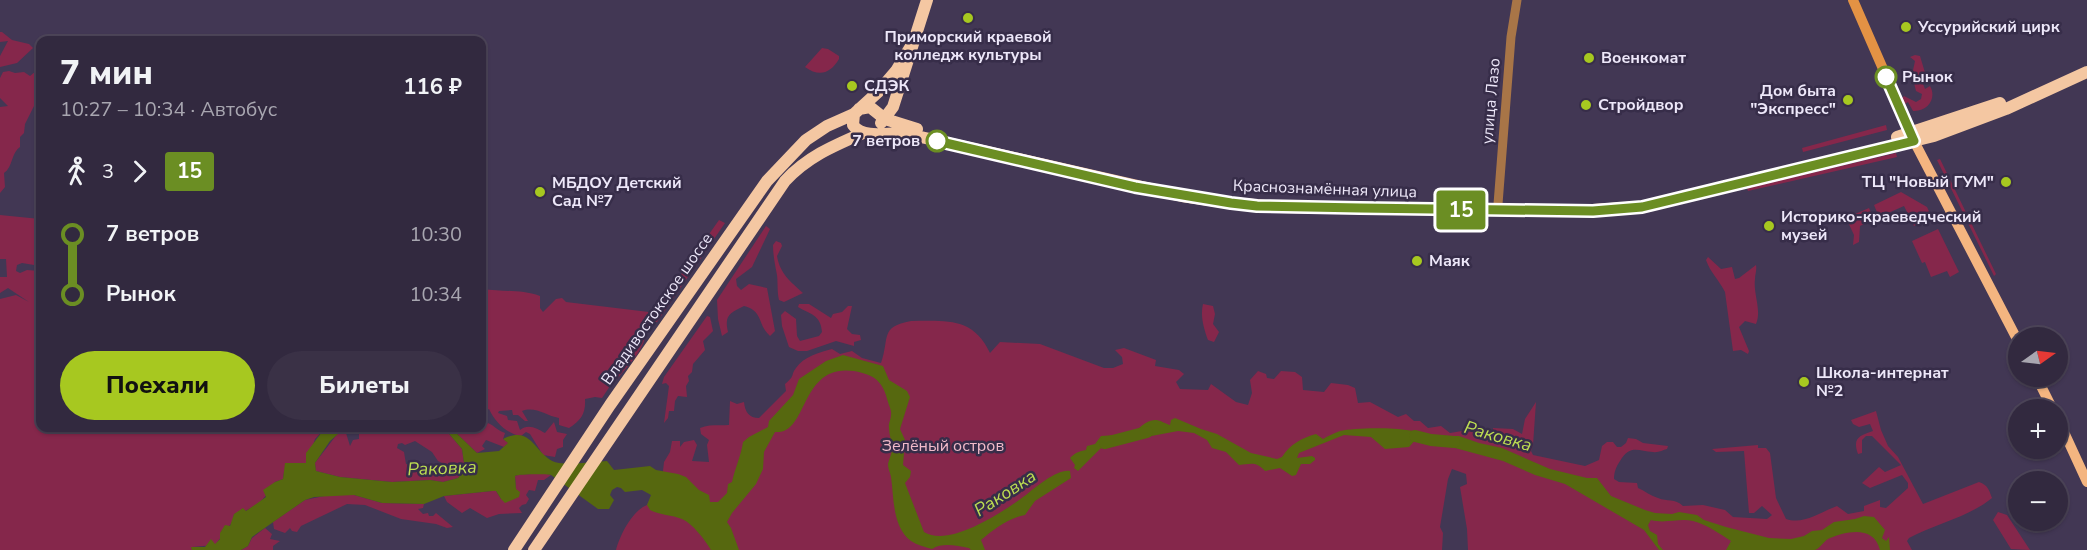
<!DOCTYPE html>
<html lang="ru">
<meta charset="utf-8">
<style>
:root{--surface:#32293f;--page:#3a3146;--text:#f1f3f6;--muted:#a8a6b0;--line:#4d4559;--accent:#a7c820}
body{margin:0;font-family:"Nunito Sans",sans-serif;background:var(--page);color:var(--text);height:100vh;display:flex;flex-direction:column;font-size:22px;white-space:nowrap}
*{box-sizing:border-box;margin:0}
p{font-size:20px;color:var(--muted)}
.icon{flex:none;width:33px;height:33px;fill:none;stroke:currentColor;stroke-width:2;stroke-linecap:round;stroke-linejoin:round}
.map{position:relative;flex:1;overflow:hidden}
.details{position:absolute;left:36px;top:36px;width:450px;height:396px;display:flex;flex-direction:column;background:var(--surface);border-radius:12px;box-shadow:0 2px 4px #0004,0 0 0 2px var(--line)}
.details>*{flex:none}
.badge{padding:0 12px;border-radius:4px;font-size:21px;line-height:39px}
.needle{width:39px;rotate:76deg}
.controls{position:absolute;left:2008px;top:327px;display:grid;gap:12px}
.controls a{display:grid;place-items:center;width:60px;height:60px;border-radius:50%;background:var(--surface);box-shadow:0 2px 4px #0004,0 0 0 2px var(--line);font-size:30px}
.map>.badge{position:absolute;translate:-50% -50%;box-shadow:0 0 0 3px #fff}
.legs{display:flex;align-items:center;gap:9px;height:66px;padding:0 24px;font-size:20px}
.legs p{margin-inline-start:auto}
.summary{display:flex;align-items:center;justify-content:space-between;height:102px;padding:0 24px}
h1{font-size:33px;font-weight:800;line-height:45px}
.action{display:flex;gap:12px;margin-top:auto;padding:12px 24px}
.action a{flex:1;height:69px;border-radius:36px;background:var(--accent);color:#111;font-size:24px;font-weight:800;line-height:69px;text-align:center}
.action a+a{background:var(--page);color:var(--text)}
ul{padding:0 24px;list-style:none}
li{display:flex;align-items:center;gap:21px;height:60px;font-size:22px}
li i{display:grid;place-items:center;width:9px;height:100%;margin:0 8px;background:currentColor}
li i::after{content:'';width:15px;height:15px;margin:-8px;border:4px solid;border-radius:50%;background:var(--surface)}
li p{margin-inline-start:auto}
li:first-child i{background:linear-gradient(#0000 50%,currentColor 0)}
li:last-child i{background:linear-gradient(currentColor 50%,#0000 0)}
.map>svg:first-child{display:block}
</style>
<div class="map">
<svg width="2087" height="550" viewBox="0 0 2087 550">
<rect width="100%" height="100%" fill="#423754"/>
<path fill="#85274b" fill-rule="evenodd" d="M0,32H2L12,40L29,44L33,48L17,63L0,67V56L8,41L0,42Z
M822,48L828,49L839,56V59C830,74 819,77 805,67Z
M1915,55L1920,56L1926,76L1923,84L1925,89L1930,86C1937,98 1928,112 1913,111L1908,102L1903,105L1901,99L1904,96L1916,102L1921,99L1922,94L1916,91L1912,75L1915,61L1910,57Z
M9,71L15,73L24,72L30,76L36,71L40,73V94L25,124L24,133L20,137V147C11,153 13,167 4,173L5,187L0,193V107L8,106L0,98V78L3,72Z
M1886,125L1887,130L1803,152L1802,148Z
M1896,153L1897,157L1748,191L1747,188Z
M1940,159L1996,274L1994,276L1937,160Z
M1901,192L1927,207L1932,218L1914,226L1904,206L1879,217L1874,205Z
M1869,208L1874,219L1860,226L1859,242L1853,245L1854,235L1846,218Z
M0,215L40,219V266L22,263L17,265L16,271L20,273L27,270L40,271V428H325L315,439L307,463L284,472L283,479L275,482C266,499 254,510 234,514L233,521L215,545L192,547V550H0V299L16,295L29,302L8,288L0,293V277H7L6,259H0Z
M719,220L725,223L657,322L650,323L646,327C647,348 631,362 618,378L614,380L602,398L595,397L585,399C586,413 581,421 569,428L559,425V418C546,416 536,406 522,411L528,421H525L518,415H513L512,410L499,411L498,413L507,416L508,420L517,421L520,430C529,423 537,429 545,433L554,422L557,432L567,434L563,440V447L557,449L555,457L543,455L530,434L526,432L521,436C507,434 495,422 489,409L482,413V289C502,292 520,289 540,296V308L543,312L556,299L562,298L566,302L649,312L655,309L665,297Z
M766,226L770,229L752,267L736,279L737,286L741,290L749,284L767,288L775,331L770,336C757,325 764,311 744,306C730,313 724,315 728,332L722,336L718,319L717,300Z
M1938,229L1959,272L1950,277L1947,271L1931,277L1925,262L1922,263L1912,241Z
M776,241L781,243L782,246L777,256C780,274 791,282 803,293L784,302L779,300C777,291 778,283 777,275C775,264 773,255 773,245Z
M1708,257L1721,269L1732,267L1735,279L1739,278L1756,265C1757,270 1755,274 1755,279C1753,294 1762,310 1756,324L1745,321L1739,327L1749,351L1748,354L1741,350L1733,351L1725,292C1719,280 1710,272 1706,260Z
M799,304H809L831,318L833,314L842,312L848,306H852L847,329L852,334L860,335L861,340L854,342V346L836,341L807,351H798L789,347L782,326L781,315L785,311L796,319L797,336L800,341L819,336L822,332C821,315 810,314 798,307Z
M1203,304L1213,306L1215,314L1213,324L1219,332L1214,342L1208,340C1204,329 1200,316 1203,304Z
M707,316L710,317L713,331L703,341L705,350L693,364L692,372L688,376L689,381L686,386L687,397L678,396L675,401L674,411H669L668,418L664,423L669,386L666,383L662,384L664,377Z
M911,321C947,321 973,317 990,353L1000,342L1040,344L1104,368H1113L1123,364L1122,357L1115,350L1124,348L1156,360L1155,366L1179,370L1184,374L1176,382L1180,389L1208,390L1211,384L1236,402L1248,405L1252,393L1250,380L1258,371L1266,374L1267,378L1274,379L1281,371L1295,372L1302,377L1303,390L1324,392L1331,383L1348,385L1355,388L1358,403L1370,402L1398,417L1406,414L1414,421H1420L1428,428L1441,426L1450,433L1480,428L1493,433V428L1513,429L1522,434L1525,419L1536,402L1533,445L1531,451L1533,455L1585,466L1599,460L1602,446L1607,442H1613L1617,447H1621L1626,443L1628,438L1636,439L1643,443L1668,446L1667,449C1663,450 1658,453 1653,452C1638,451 1630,444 1620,461C1616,467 1614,472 1614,479L1619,482L1637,483L1638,488C1645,491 1651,496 1658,498C1667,502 1675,498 1683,506L1703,505L1725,510L1733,517L1767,519L1772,515L1762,506L1754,513H1749L1744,451L1716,452L1712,449L1758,445V448H1766L1770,453L1776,498L1786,519C1804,525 1820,512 1837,506L1848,514L1864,511V506L1880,500V507L1886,508L1908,488V483L1902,475L1870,488L1862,483L1879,467L1885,472L1901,465L1872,436H1866L1862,440V453L1858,454C1852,437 1860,436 1873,431L1870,424L1859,427L1853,424L1851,420L1876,411L1881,430L1888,446L1898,457L1923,504L1979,482C1988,485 1989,490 1992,498C1969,517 1935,524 1909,538L1907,541L1912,550H1468L1467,529L1460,487L1467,484L1466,474L1452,469L1448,479L1440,527L1443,533L1442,550H616C620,535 632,511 647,505L651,497V494L663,471L664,462L670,452L672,441H680V447L684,442L694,440L697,445L692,461L709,462L707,445L709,440L701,434L700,428C709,424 720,426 729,425L730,401L737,404L744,402C745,412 749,418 759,418L786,391L785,384C796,375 790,376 796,368C803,357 820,352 832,349L840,354L852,351L862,358L881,363C890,338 879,327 911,321Z
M482,422L485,426L488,423C495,426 498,431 505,433L503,439L509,443L504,447L486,440L482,446L485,449L477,453L451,428H482Z
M395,428H444L462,449L465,470L458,478L443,482L430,480L392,482L340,477L316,471L315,463L338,433H346L350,446L353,440L359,439V434L364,430C371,433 377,435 383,429L393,432ZM415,441L432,452L438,461L442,463V469H433L406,464L404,452L397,448L398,444L402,443L405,445Z
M543,473L551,475L544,480H538L535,491L529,490L526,495L529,499L526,504L522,505L519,508L522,513L499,514L487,518L470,508L462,513L447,502L444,496L492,491H496L501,499L516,489L515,476C522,473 534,475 543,473Z
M329,495H354L382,503L424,504L423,508L418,509L423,514L428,513L429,516H433L436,513L453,527L447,528L436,524L401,519L365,505L347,504L301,526L297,532L292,531L290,528L285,533L274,529L273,522L305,500Z
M1998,512L2007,515L2030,550L2011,549L1993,520Z
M265,528L272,534L270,539L280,541L273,546V550H241L248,546L252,538Z"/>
<path fill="#56680f" d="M843,355L883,366L889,380L907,391L910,397L900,429L905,440L903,465L911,471L910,477L905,483L924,532C950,548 1004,511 1026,495C1036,487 1057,469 1070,471L1071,478L1035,501L1025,515C1009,518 993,530 981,540L985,550H971L969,548C957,546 943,542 932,549C925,547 917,545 911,541C892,527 894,497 891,477C890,472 888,469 888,464C889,459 891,455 892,451C893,444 889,436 889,428C888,423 891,420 891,415C892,411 889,406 888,402C883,382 876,375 854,371C799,363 809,435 775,432L764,452L763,469L756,484L732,513L727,522L731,528L739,550H711C705,540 693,524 682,519C672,515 660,515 650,510L647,505L651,495L642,490L625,492L621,488L617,487L612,490L610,495L614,500L609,509H598L551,475C546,474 519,474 515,476L516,489L520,492L519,497L505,503L501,499L496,491H492L444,496L424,504L382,503L354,495L314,497L305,500L269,525L252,537L248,546L241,550H192L191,547H205L211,539L215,544L220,539V533L225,525L230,526L234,514L243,508L246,511L266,497L263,490L275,482L283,479L285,463H306V453L325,428H345L330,441L315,463L316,471L340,477L392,482L430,480L443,482L458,478L465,470L462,449L444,428H451L477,453L499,451L508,443L503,439C534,423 535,459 559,463C574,465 591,462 607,461L614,470L650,466L656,470L678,474L686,477L699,490L709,495L710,502H718L727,493L728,484L732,482C735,468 741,456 743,442L749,437L768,427L769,421L793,395L799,379L826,361Z
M1175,418L1201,429L1217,434L1251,453L1277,459L1282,457C1290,444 1302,438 1316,434L1323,439C1328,436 1334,433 1340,431C1358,427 1419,426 1433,438L1428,442L1417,438L1409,447L1385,449L1371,437L1344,435L1299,453L1297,458L1312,456L1315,458V460L1310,464H1301L1296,475L1292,476L1280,468L1265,471C1256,461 1251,464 1239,465L1226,452L1212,448L1207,440L1194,433L1178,431L1141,438L1133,436C1136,429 1148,419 1156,420C1160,420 1166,424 1170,425L1171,420Z
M1116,435L1120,438L1118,441L1100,449L1078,471L1074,468L1075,465L1070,458C1075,453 1079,451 1086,450L1087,446L1095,444L1101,436Z
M1452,436H1459L1479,443L1502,448L1550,469L1587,478H1597L1611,496L1645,510L1655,513L1672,514L1679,512L1697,515L1704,520L1726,527L1769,538L1791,539L1804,536L1812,531L1822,530L1834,522L1855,519L1864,516L1874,517L1885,530L1882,538L1886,541L1889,537L1890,550H1880C1874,525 1847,531 1830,538C1824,540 1821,548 1815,550C1810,550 1801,550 1796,550C1773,550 1749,550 1726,550L1731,541C1720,534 1706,524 1693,521C1679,518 1665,524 1651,520L1648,525L1650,531L1657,535L1658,544L1663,550H1659L1644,530L1565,484L1535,475L1503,461L1455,448L1440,440Z"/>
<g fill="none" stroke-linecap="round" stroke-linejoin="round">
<path stroke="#56680f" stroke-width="12" d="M1415,436L1431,440L1454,442
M1105,443L1147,432"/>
<path stroke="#a87547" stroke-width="9" d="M1498,204L1511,37L1517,0"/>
<path stroke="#e39244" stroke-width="10" d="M1853,0L1914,140"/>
<path stroke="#f4b580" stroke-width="10" d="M1914,141L2019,343
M2036,376L2053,410
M2058,419L2087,482"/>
<path stroke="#f4c7a2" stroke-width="12" d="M914,41L896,71L878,92L854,114L853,125C862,139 888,133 903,133L1182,196L1231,203L1279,207L1576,211L1642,207L1934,136L2006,109L2087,72
M859,109L870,107L885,119L917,129
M881,123L893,107L927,0
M1897,137L2000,103
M514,550L610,405L767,181L806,140L827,126L854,114
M534,550L785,181C807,157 833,146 863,133"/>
</g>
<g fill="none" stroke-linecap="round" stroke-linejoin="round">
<g stroke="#fff" stroke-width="14">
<path id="line-1" d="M937,141L1135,187L1231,203L1257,206L1360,208L1593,211L1642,207L1914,141L1886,77"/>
</g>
<use href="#line-1" stroke="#6b8e23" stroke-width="9"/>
</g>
<g fill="#a7c820" stroke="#372d49" stroke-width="2">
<circle cx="968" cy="18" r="6"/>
<circle cx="1906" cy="27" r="6"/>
<circle cx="1589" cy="58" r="6"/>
<circle cx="852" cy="86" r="6"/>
<circle cx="1848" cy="100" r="6"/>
<circle cx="1586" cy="105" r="6"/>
<circle cx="2006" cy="182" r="6"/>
<circle cx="540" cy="192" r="6"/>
<circle cx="1769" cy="226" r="6"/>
<circle cx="1417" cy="261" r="6"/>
<circle cx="1804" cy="382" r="6"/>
</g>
<g fill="#fff" stroke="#6b8e23" stroke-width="3">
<circle cx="1886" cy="77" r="10"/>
<circle cx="937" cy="141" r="10"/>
</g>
<g text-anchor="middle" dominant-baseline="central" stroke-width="5" stroke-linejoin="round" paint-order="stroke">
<g font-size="16" font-weight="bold" fill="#ede7f9" stroke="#372d49" text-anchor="start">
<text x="1918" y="27">Уссурийский цирк</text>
<text x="968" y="37" text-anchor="middle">Приморский краевой<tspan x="968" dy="18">колледж культуры</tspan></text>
<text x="1601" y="58">Военкомат</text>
<text x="864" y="86">СДЭК</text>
<text x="1836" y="91" text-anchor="end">Дом быта<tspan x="1836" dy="18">"Экспресс"</tspan></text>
<text x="1598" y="105">Стройдвор</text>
<text x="1994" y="182" text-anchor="end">ТЦ "Новый ГУМ"</text>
<text x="552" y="183">МБДОУ Детский<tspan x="552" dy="18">Сад №7</tspan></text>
<text x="1781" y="217">Историко-краеведческий<tspan x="1781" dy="18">музей</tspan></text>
<text x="1429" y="261">Маяк</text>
<text x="1816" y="373">Школа-интернат<tspan x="1816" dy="18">№2</tspan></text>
</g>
<g font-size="16" font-weight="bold" fill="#ede7f9" stroke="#372d49" text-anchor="start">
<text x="1902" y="77">Рынок</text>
<text x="920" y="141" text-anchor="end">7 ветров</text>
</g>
<g font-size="16" fill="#ede7f9" stroke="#372d49">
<text transform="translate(1491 101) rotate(-85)">улица Лазо</text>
<text transform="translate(1325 189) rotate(2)">Краснознамённая улица</text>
<text transform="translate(657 309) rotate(-55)">Владивостокское шоссе</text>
</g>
<g font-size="16" fill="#f3bbca" stroke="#372d49">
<text x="943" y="446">Зелёный остров</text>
</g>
<g font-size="18" font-style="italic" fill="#bdde52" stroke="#372d49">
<text transform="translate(1498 436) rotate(16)">Раковка</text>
<text transform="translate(442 468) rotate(-2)">Раковка</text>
<text transform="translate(1005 493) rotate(-33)">Раковка</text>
</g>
</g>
</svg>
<div class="controls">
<a><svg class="needle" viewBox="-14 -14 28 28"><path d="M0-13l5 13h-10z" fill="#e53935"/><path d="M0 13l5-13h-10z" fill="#a8a6b0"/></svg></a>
<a>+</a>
<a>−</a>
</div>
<b class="badge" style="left:1461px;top:210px;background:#6b8e23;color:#fff">15</b>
<section class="details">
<div class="summary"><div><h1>7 мин</h1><p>10:27 – 10:34 · Автобус</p></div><b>116 ₽</b></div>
<div class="legs"><svg class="icon" aria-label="walk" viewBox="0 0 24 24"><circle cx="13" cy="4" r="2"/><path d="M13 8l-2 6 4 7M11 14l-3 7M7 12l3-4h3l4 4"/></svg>3<svg class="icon" aria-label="forward" viewBox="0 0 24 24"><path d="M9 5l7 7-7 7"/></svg><b class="badge" style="background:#6b8e23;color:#fff">15</b></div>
<ul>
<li><i style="color:#6b8e23"></i><b>7 ветров</b><p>10:30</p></li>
<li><i style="color:#6b8e23"></i><b>Рынок</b><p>10:34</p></li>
</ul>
<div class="action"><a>Поехали</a><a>Билеты</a></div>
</section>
</div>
